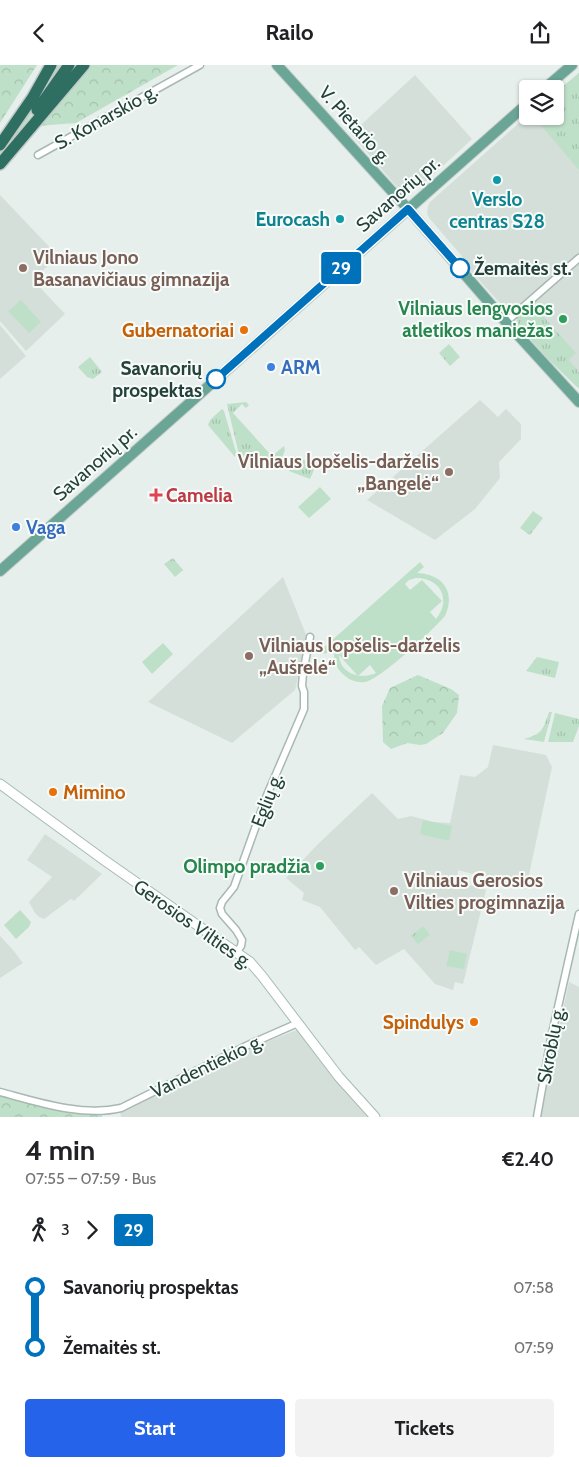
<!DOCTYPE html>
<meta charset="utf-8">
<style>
:root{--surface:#fff;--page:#f2f2f2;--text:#202124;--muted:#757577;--accent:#2563eb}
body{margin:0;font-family:Cabin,sans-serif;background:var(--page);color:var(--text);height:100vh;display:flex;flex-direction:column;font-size:19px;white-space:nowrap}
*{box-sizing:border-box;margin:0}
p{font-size:16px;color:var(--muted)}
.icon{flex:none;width:28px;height:28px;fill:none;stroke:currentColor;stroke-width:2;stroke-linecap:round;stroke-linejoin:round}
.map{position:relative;height:1052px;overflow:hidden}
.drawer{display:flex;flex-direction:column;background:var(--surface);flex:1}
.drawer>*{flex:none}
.badge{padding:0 10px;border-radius:4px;font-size:18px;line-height:32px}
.tools{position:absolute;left:519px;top:15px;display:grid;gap:10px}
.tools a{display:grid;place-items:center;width:45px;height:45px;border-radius:5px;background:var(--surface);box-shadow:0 1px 4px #0004;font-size:25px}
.map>.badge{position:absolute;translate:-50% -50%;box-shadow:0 0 0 2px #fff}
.legs{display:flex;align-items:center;gap:8px;height:55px;padding:0 25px;font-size:16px}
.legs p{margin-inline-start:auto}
.head{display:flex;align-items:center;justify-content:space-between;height:85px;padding:0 25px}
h1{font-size:28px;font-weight:800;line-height:38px}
.button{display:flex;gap:10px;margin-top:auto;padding:10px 25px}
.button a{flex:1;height:58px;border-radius:5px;background:var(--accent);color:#fff;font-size:20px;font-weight:800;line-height:58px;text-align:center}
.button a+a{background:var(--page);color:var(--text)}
ul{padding:0 25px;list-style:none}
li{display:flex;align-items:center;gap:18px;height:60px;font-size:19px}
li i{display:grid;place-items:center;width:8px;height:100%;margin:0 6px;background:currentColor}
li i::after{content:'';width:12px;height:12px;margin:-6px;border:4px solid;border-radius:50%;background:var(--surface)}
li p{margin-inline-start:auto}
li:first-child i{background:linear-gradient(#0000 50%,currentColor 0)}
li:last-child i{background:linear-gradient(currentColor 50%,#0000 0)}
header{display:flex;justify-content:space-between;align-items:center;height:65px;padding:0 25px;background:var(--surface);font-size:22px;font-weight:800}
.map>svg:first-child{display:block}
</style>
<header><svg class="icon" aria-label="back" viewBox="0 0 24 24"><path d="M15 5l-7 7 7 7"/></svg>Railo<svg class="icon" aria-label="share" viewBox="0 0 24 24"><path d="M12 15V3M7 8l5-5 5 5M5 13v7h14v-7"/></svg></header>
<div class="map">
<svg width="579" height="1052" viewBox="0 0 579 1052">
<defs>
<pattern id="grass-tufts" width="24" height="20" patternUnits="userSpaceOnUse" patternTransform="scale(1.25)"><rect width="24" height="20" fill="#bfe0c8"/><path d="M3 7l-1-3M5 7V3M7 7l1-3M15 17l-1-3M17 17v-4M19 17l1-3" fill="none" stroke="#a4c1ad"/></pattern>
<pattern id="forest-crowns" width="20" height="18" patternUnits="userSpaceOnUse" patternTransform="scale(1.25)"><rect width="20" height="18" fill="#bfe0c8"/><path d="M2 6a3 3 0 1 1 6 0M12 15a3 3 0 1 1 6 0" fill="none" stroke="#a4c1ad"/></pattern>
</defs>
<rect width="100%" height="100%" fill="#e6efeb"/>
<path fill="#d4dfda" d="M579,8V189L512,248H509L469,204L461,190L429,153L427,148L428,141L430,137L527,51H555V28Z
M415,10L472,74L421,121L412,125L406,126L398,123L351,69Z
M0,130L58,191L33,215L65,249L26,286L0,256Z
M579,199V324L568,311L548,294L516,256L520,250Z
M0,260L26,291L0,314Z
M480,335L498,352L506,344L521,359V374L499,397L500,413L475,444L435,475L367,435Z
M283,512L307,572L295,625L232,678L148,637Z
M493,680L546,690L552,702L526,824L458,805L457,816L486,825L463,919L455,917L453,925L435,919L404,884L376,900L359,882L355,885L320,842L302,835L304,828L286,813L317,780L372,728L398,754L411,751L434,757L450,758L460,710L475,712L488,702Z
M45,769L102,809L74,836L71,834L44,854L39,852L35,848L29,837L52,812L27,795Z
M0,871L13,885L23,898L0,913Z
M569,917L579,922V1052H540Z
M299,964L371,1052H121L120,1046L254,982Z"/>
<path fill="url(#grass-tufts)" d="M55,0H64L31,51L0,92V87L17,63Z
M579,8V105L533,51H555V28Z
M532,239L576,288L569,295L579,307V322H577L548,294L517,259V253Z
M449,279L460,292L450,301L439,288Z
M90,292L102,307L93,314L87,312L78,302Z
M246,337L249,340L246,343L242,339L233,348L272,391L284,381L285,385L279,401C267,402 250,401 240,394L227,339Z
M222,344L224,346L236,387L235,392L208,360L210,355Z
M295,391L316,400L310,414L289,406Z
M533,446L543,453L530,470L520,463Z
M173,493L183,505L175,512L164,499Z
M537,592L559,597L555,613L526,606Z
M549,647H552L544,677L524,674C542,669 543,665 549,647Z
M555,648L579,654V661L573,677H548Z
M423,861L430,870L418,879L411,871Z
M450,885L467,889L464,904L446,901Z"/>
<path fill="url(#forest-crowns)" d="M0,0H37L0,58Z
M88,0H178L76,58L37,61Z
M418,610L451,624L459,630L457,648L443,668L426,679L420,680L407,678L391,684L383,677L382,641L390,623Z
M0,1028L62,1045L102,1050V1052H0Z"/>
<path fill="#bfe0c8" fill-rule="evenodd" d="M21,235L41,257L29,268L8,246Z
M320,422L331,434L309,453L298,442Z
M420,497L424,502L417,508C443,509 456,527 445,551C434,564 380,615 365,617C357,618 349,615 344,610C335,603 333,592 334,582L325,589L321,585ZM416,513C440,513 452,534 436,554L430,547L442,536L422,515L410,525L405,519L409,515ZM339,590L358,611L370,600L376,608C361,615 340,609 339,590Z
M163,578L173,589L152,609L142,597Z
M423,755L452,761L449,776L420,769Z
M20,845L31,857L29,862L16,874L4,860Z"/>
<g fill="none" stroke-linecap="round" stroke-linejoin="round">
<g stroke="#a8b8b2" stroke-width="9">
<path id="street" d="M38,90L200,0
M506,257L579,193
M236,888L241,881L242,875L236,865L222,849L220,843L222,837L234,822L267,730L304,644V627L302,621L303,608L310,572
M0,1027C38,1037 82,1052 121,1043L248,980L298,958
M537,1052L551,973L579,849"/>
</g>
<g stroke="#a4bbb3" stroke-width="11">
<path id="secondary" d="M0,719L104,795L250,897L262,911L339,1012L375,1052"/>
</g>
<g stroke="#c2cac8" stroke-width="12">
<path id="primary" d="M277,0L408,144L506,257L579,337
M544,24L572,0
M0,506L528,38"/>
</g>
<g stroke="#c2cac8" stroke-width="14">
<path id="highway" d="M37,45L69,0
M0,80L33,32L51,0
M0,99L84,0"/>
</g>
<use href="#street" stroke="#fff" stroke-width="6"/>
<use href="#secondary" stroke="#fff" stroke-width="9"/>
<use href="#primary" stroke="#6aa596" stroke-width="10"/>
<use href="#highway" stroke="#2f6f62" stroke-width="11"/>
</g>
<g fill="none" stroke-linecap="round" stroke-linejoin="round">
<g stroke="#fff" stroke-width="11">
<path id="line-1" d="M216,314L408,144L460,203"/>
</g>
<use href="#line-1" stroke="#0072bc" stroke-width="8"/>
</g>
<g fill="#0f9aa8" stroke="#f7fbf9" stroke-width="2">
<circle cx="497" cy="115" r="5"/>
<circle cx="340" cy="154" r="5"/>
</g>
<g fill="#8d6e63" stroke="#f7fbf9" stroke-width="2">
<circle cx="23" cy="203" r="5"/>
<circle cx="449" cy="407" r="5"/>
<circle cx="249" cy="591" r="5"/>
<circle cx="394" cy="826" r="5"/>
</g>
<g fill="#fff" stroke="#0072bc" stroke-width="2.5">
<circle cx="460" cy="203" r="9"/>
<circle cx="216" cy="314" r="9"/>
</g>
<g fill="#2e9e5b" stroke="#f7fbf9" stroke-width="2">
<circle cx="563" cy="254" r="5"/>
<circle cx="320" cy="801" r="5"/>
</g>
<g fill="#e8710a" stroke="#f7fbf9" stroke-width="2">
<circle cx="244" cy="265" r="5"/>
<circle cx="53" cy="727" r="5"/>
<circle cx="474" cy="957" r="5"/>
</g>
<g fill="#3f7fe0" stroke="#f7fbf9" stroke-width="2">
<circle cx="271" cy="302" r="5"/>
<circle cx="16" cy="462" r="5"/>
</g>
<path fill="#e0444e" stroke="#f7fbf9" stroke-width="2" d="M153.5 422.5h5v5h5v5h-5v5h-5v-5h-5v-5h5z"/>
<g text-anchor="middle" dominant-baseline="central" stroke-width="4" stroke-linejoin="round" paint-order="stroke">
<g font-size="19" fill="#24423a" stroke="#f7fbf9">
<text transform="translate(106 52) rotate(-29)">S. Konarskio g.</text>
<text transform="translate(355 60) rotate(48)">V. Pietario g.</text>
<text transform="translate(398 129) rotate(-41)">Savanorių pr.</text>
<text transform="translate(95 398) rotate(-41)">Savanorių pr.</text>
<text transform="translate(267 735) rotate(-69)">Eglių g.</text>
<text transform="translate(193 859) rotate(35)">Gerosios Vilties g.</text>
<text transform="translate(551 980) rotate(-79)">Skroblų g.</text>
<text transform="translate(207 1001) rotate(-26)">Vandentiekio g.</text>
</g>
<g font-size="19" font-weight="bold" fill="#0d838f" stroke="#f7fbf9">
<text x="497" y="134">Verslo<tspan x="497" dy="22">centras S28</tspan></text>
<text x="330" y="154" text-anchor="end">Eurocash</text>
</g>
<g font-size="19" font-weight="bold" fill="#785e54" stroke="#f7fbf9" text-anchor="start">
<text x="33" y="192">Vilniaus Jono<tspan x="33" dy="22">Basanavičiaus gimnazija</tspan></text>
<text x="439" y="396" text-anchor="end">Vilniaus lopšelis-darželis<tspan x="439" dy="22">„Bangelė“</tspan></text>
<text x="259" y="580">Vilniaus lopšelis-darželis<tspan x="259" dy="22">„Aušrelė“</tspan></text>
<text x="404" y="815">Vilniaus Gerosios<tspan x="404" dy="22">Vilties progimnazija</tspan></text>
</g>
<g font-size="19" font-weight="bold" fill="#24423a" stroke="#f7fbf9" text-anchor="start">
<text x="474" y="203">Žemaitės st.</text>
<text x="202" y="303" text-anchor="end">Savanorių<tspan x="202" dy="22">prospektas</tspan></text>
</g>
<g font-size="19" font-weight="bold" fill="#27864d" stroke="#f7fbf9" text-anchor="end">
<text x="553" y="243">Vilniaus lengvosios<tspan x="553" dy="22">atletikos maniežas</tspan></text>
<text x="310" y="801">Olimpo pradžia</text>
</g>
<g font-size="19" font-weight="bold" fill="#c56008" stroke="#f7fbf9" text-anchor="end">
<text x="234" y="265">Gubernatoriai</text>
<text x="63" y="727" text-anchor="start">Mimino</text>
<text x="464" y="957">Spindulys</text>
</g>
<g font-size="19" font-weight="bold" fill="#366cbe" stroke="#f7fbf9" text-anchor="start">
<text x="281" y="302">ARM</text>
<text x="26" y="462">Vaga</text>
</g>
<g font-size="19" font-weight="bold" fill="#be3a42" stroke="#f7fbf9" text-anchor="start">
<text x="166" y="430">Camelia</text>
</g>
</g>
</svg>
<div class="tools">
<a><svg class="icon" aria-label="layers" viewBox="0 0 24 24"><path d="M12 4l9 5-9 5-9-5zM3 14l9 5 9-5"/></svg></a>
</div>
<b class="badge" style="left:341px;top:203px;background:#0072bc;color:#fff">29</b>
</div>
<section class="drawer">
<div class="head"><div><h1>4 min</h1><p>07:55 – 07:59 · Bus</p></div><b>€2.40</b></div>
<div class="legs"><svg class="icon" aria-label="walk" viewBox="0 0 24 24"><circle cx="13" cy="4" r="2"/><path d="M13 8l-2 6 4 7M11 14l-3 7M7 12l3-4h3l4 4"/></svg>3<svg class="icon" aria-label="forward" viewBox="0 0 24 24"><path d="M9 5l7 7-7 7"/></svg><b class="badge" style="background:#0072bc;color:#fff">29</b></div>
<ul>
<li><i style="color:#0072bc"></i><b>Savanorių prospektas</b><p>07:58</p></li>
<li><i style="color:#0072bc"></i><b>Žemaitės st.</b><p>07:59</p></li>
</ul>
<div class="button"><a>Start</a><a>Tickets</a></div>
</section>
